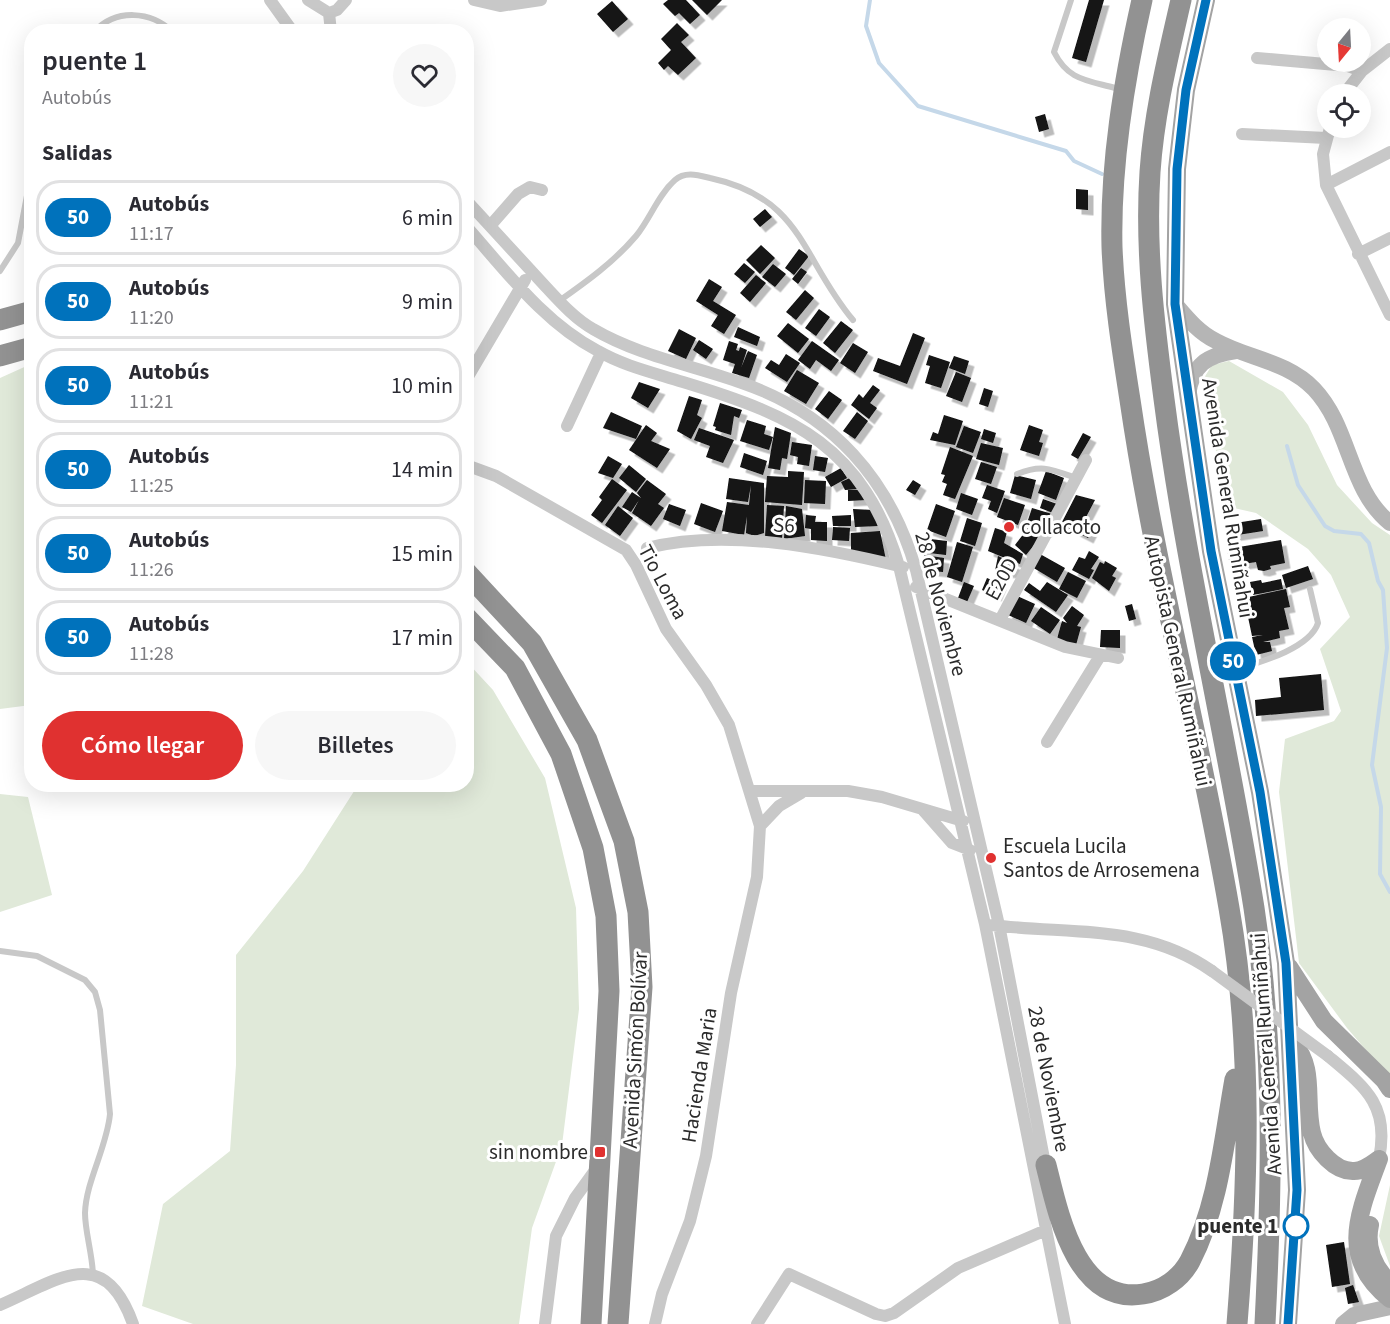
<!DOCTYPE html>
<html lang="es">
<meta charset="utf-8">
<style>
:root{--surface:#fff;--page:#f7f7f7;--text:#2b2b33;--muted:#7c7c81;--line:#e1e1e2;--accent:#e03130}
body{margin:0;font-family:"Source Sans 3",sans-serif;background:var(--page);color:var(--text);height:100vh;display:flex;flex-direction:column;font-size:22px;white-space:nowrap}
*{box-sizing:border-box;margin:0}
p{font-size:20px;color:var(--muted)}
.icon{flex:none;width:33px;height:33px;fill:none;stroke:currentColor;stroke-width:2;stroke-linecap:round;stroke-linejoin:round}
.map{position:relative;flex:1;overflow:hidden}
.details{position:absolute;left:24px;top:24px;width:450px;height:768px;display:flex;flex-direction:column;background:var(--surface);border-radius:24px;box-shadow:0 6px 24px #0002}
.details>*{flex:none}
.badge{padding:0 12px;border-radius:20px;font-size:21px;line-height:39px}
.needle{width:39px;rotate:198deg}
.controls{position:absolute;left:1317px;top:18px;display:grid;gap:12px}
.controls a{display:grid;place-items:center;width:54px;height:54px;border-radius:50%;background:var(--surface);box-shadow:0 6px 24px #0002;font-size:30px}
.map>.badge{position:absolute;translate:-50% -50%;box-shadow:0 0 0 3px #fff}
h2{padding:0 18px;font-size:22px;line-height:54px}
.round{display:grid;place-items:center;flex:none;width:63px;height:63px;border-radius:32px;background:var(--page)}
.headline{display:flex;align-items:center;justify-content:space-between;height:102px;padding:0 18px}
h1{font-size:28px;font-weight:600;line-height:45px}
.button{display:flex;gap:12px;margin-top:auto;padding:12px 18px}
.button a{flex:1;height:69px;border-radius:36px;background:var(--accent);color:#fff;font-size:24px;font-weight:600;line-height:69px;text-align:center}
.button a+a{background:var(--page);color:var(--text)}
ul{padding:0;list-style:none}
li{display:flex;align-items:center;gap:18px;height:75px;margin:0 12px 9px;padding:0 6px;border:3px solid var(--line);border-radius:24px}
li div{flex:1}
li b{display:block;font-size:22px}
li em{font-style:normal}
li .badge{min-width:66px;font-weight:700;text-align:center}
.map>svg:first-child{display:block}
</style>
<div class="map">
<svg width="1390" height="1324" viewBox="0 0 1390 1324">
<defs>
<filter id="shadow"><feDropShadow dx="5.5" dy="5.5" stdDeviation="0" flood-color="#0004"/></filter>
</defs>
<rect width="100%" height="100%" fill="#fff"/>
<path fill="#e0e9d9" d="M1229,361L1283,392L1308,425L1337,485L1372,523L1390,535V1078L1347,1028L1299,963L1279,792L1285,739L1334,721L1341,711L1320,649L1350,617L1331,575L1308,549L1256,513L1225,506L1204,378L1212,365Z
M31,364V705L0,709V378Z
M467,662L493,690L545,778L576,908L579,1009L562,1145L532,1228L519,1324H193L142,1306L163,1204L230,1151L236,1065V955L303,871L358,785L466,784Z
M0,794L28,797L52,895L0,912Z
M1390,1185V1266L1379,1236Z"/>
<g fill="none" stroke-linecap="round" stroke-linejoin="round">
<path stroke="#c5d8e9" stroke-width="4" d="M870,0L866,26L879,63L918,106L1066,151L1074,161L1102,174
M1287,446L1298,485L1325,526L1334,531L1361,534L1369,543L1378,581L1383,590L1387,648L1372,765L1381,807L1380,874L1390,892"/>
</g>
<path fill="#121212" filter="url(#shadow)" d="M668,0H686L700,15L690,24L679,13L675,16L663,4Z
M692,0H722L707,15Z
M1089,0H1104L1086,62L1072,58Z
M612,1L628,19L613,32L597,14Z
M677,23L689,35L681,42L696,58L678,75L668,66L664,70L658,63L671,50L661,39Z
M1045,114L1049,129L1039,132L1035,117Z
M1076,189L1088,190V210L1076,209Z
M765,209L772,217L760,227L753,219Z
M761,245L775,258L760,274L746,260Z
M799,249L809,256L794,275L785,268Z
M744,263L755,272L745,283L734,274Z
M773,264L786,274L775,287L762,277Z
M801,268L807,272L798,284L792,279Z
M756,275L766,283L750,302L740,293Z
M709,279L722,287L713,301L736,315L724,334L711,326L718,315L696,301Z
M805,290L814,298L796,320L786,312Z
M819,309L830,317L816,336L805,328Z
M841,321L853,330L835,353L823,343Z
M788,323L809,339L798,353L777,336Z
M738,327L760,337L757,346L734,337Z
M679,329L696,338L686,359L668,351Z
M913,333L925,338L907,384L873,371L878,358L900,366Z
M699,340L713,349L706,359L693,350Z
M729,341L738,344L736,350L739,351L740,347L747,350L741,368L748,351L757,355L749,378L732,373L735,364L723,360Z
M812,341L839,360L831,371L816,360L810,369L798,360Z
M853,343L868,352L855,373L840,363Z
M786,354L800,363L787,382L765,368L771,360L779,365Z
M929,355L950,362L941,388L925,383L930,366L926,365Z
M954,356L969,361L965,374L949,368Z
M797,370L819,383L806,404L784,391Z
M956,372L971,378L962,402L946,396Z
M639,382L660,389L648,408L631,398Z
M873,385L880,390L870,403L877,408L869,419L851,405L859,394L863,398Z
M984,388L993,391L988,407L979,404Z
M829,391L842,400L828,419L815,409Z
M689,396L702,400L697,415L702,418L691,439L677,431Z
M720,403L742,410L739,418L734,416L731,435L715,430L716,427L713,426Z
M611,412L642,426L636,439L603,428Z
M857,412L868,421L855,439L843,431Z
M944,415L963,421L955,445L930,440L933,432L938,434Z
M747,420L766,426L764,434L773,437L769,450L740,441Z
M646,425L657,433L651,441L670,449L657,468L629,450Z
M1029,425L1043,430L1039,442L1043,443L1039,456L1020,450Z
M964,426L981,432L973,453L956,447Z
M775,427L791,433L787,459L782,458L780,470L768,468Z
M699,428L734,440L723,463L706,457L710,446L694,440Z
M984,429L996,433L993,443L981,439Z
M1083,433L1091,437L1078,459L1071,455Z
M792,442L812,445L809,466L797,464L798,457L790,455Z
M981,443L1003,448L999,465L976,459Z
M950,447L973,456L955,499L943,495L947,484L942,482L945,475L941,474Z
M744,453L767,461L763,475L740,467Z
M608,456L622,464L613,478L598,473Z
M815,456L828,458L825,472L813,470Z
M981,462L997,467L991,484L975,479Z
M629,465L646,479L636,492L619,478Z
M841,468L847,478L831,487L825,477Z
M788,471L804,472L802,505L765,502L767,476L788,477Z
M1046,471L1064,478L1056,500L1038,493Z
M1015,475L1036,480L1031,499L1010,493Z
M729,478L764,483V533L754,536L746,533L747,516L744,535L722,531L727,502L749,505L751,485L748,502L726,499Z
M850,478L858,489L845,490L841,482Z
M612,479L627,490L602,523L591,515L602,500L599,497Z
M647,480L666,494L658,504L664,508L651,526L632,513L639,500L631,512L622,507L632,492L641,498L637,493Z
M805,480L826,481L825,504L804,503Z
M913,480L921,485L915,495L906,490Z
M987,485L1005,491L997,513L988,509L991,501L982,498Z
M848,490H862L866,500L848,501Z
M961,493L978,499L972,515L956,509Z
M1076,495L1095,500L1085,519L1095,524L1088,538L1061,524Z
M1004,498L1025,505L1018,525L997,517Z
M1043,499L1057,504L1053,513L1040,508Z
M701,503L723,511L715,532L694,524Z
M669,504L686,510L680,526L663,519Z
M936,504L955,511L946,537L927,530Z
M767,505L784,506L782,538L765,537Z
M618,506L633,518L620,536L605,525Z
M786,506L802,509L805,536L784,539Z
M1032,508L1052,514L1046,532L1026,526Z
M853,509L873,510L878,526L855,527Z
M806,515L816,516L815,522H827V541L811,540V529L805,528Z
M851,515V526H833L832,516Z
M967,518L982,523L975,546L960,541Z
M1261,519L1263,531L1231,536L1229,524Z
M833,527L850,528L849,541L832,540Z
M995,528L1007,532L1004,543L1023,554L1020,564L988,551Z
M1028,528L1042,535L1026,555L1015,545Z
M880,531L886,560L851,552V533Z
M922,538L947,541L946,555L921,552Z
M1281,540L1285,563L1270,566L1271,569L1264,571L1258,570L1256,562L1230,566L1227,549Z
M957,542L973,547L962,582L947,577Z
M1089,551L1099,557L1091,569L1094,570L1089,579L1072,570L1079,557L1085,559Z
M1040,554L1065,568L1057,582L1032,567Z
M924,555L944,558L943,572L923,570Z
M998,556L1016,565L1012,573L995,571Z
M1105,561L1117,568L1112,576L1116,578L1109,591L1092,578L1100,562L1104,564Z
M1308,566L1313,579L1286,588L1282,575Z
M1068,572L1086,581L1077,598L1059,589Z
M987,578L1001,584L996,596L982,590Z
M1281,579L1283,589L1253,595L1250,582L1261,580L1262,583Z
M964,582L974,586L967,602L958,598Z
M1047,582L1068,595L1056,612L1024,590L1029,583L1040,591Z
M1286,589L1290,607L1284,608L1289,629L1279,631L1280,638L1263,642H1270L1272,651L1256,655L1252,637L1263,635L1252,636L1244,598Z
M1015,595L1035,604L1026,623L1006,614Z
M1132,604L1136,619L1129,621L1125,606Z
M1072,606L1084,615L1077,626L1081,627L1076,645L1057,639L1062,621L1067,623L1063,618Z
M1041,607L1060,620L1050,634L1031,621Z
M1101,630H1120V648L1100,647Z
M1321,674L1324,710L1256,716L1255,700L1281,697L1279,678Z
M1344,1242L1350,1284L1332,1287L1326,1245Z
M1353,1285L1359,1302L1348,1304L1345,1288Z"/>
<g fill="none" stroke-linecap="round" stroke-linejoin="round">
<path stroke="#c8c8c8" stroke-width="6" d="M1071,0L1054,52C1068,80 1086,80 1115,88
M94,32C116,8 151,11 173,32
M0,271L18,243L32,169
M559,301C586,282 614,262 636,236C650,219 658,195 675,180C685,171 698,175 710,178C803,198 801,258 853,320
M1017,474C1042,464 1051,469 1076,478
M1238,669C1261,662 1310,648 1318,623L1310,589
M0,951L37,956L85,980L95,992L100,1010L110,1114C107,1147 86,1181 85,1213C85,1231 92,1253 93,1274"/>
<path stroke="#c8c8c8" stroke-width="12" d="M270,0L293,32
M308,0L329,13
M474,0L500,6L541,0
M329,13L337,10L346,0
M329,13L331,32
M1257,58L1348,66L1362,71
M1344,94L1362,71L1390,49
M1330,128L1323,154L1326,185L1390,315
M1242,134L1326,138
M1326,185L1390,152
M466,200C493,229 519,258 546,287C560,302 575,319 593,329C639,356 692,365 742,383C832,414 890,479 916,570L999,925L1046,1169
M466,226C506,271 544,323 598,351C624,366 655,373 683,382C795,416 863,446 899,566L985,924L1065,1324
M490,226L518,194L530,187L542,190
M1358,254L1390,238
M466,380L525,280
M567,426L601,353
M466,465L496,476L626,550L636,565L666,629L706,685L729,725L760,826L757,877L731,993L706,1156L690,1221L662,1294L655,1324
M647,548C726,528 825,548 903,567
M916,587L1065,647L1118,658
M1000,620L1086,460
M1047,742L1100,656
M750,791H848L882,797L963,821
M923,810L952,843L970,850
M760,826L779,806L801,793
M992,925C1071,935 1144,923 1212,971
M1328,1056C1365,1087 1390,1105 1379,1159
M0,1305C58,1280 104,1242 133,1324
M545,1324L556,1236L575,1198L596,1169
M757,1324L789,1274L876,1314L885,1316L894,1313L958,1268L1046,1230"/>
<path stroke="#b5b5b5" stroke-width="16" d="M1175,304C1187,318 1199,333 1216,341C1249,359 1287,361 1314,389C1351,428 1348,489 1390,523
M1188,395C1192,365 1207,355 1236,351
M1343,1324L1354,1315L1390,1307"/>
<path stroke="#a3a3a3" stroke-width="18" d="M1206,0L1186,90L1177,169L1175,304L1211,551L1260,792L1286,963L1297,1190L1288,1324
M1289,967L1324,1021L1384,1080L1390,1089
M1293,1043C1316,1068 1304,1101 1312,1133C1316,1150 1335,1172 1354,1171C1364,1171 1372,1164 1379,1159
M1379,1159C1360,1211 1337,1257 1390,1299
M1370,1225C1365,1247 1374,1268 1390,1283"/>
<path stroke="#929292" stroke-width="21" d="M1142,0C1124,80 1110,164 1112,247C1114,298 1122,349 1130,400C1155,571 1200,738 1229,908C1253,1045 1248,1186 1237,1324
M1181,0C1168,57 1154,113 1150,172C1145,248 1154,323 1164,399C1186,570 1227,738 1254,908C1275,1046 1272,1185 1265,1324
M0,320L32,311
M0,356L32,347
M466,572L532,643L587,740L624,841L638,912L642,987L618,1324
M466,617L515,668L561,754L593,848L606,916L609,991L591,1324
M1046,1165C1058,1213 1076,1305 1143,1294C1163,1291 1181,1278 1190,1261C1219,1205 1224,1140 1235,1079"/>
<path stroke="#c8c8c8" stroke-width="12" d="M1212,971L1328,1056"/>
</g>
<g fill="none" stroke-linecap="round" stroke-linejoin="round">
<g stroke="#fff" stroke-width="14">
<path id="line" d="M1206,0L1186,90L1177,169L1175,304L1211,551L1260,792L1286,963L1297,1190L1288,1324"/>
</g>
<use href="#line" stroke="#0072bc" stroke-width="9"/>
</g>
<g fill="#e03130" stroke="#fff" stroke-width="2">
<circle cx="1009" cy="527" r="6"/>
<circle cx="991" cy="858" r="6"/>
<rect x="594" y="1146" width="12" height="12" rx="3"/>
</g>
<circle fill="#fff" stroke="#0072bc" stroke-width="3" cx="1296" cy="1226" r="12"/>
<g text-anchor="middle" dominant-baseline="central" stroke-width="6" stroke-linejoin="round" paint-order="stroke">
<g font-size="21" fill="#2b2b2b" stroke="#fff">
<text transform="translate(1228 498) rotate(81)">Avenida General Rumiñahui</text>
<text transform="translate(784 525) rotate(3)">S6</text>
<text transform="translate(1001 579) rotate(-62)">E20D</text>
<text transform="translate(663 582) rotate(62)">Tio Loma</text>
<text transform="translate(941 604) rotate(75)">28 de Noviembre</text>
<text transform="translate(1178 661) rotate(78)">Autopista General Rumiñahui</text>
<text transform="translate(635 1050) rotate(-87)">Avenida Simón Bolívar</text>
<text transform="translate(1266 1054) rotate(-94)">Avenida General Rumiñahui</text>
<text transform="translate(699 1075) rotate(-81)">Hacienda Maria</text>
<text transform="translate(1049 1079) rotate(79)">28 de Noviembre</text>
</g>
<g font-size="21" fill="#2b2b2b" stroke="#fff" text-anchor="start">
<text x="1021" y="527">collacoto</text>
<text x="1003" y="846">Escuela Lucila<tspan x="1003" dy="24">Santos de Arrosemena</tspan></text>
<text x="588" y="1152" text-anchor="end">sin nombre</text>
</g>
<g font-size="21" font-weight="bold" fill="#2b2b2b" stroke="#fff" text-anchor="end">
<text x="1278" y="1226">puente 1</text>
</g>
</g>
</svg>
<div class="controls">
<a><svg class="needle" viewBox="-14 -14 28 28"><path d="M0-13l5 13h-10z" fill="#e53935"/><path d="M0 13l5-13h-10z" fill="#7c7c81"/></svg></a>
<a><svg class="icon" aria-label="locate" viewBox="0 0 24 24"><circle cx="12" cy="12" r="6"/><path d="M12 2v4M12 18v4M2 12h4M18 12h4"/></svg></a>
</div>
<b class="badge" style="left:1233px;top:661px;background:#0072bc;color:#fff">50</b>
<section class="details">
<div class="headline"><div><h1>puente 1</h1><p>Autobús</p></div><a class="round"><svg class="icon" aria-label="heart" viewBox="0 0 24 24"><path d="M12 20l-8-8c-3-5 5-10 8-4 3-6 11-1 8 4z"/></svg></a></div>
<h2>Salidas</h2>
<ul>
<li><span class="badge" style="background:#0072bc;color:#fff">50</span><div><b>Autobús</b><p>11:17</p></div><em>6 min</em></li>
<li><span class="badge" style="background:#0072bc;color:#fff">50</span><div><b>Autobús</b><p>11:20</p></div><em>9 min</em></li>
<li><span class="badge" style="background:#0072bc;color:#fff">50</span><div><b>Autobús</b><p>11:21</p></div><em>10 min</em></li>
<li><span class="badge" style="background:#0072bc;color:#fff">50</span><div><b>Autobús</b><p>11:25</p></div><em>14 min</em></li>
<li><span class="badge" style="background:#0072bc;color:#fff">50</span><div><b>Autobús</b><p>11:26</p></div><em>15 min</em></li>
<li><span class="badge" style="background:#0072bc;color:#fff">50</span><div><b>Autobús</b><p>11:28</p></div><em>17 min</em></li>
</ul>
<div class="button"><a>Cómo llegar</a><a>Billetes</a></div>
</section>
</div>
